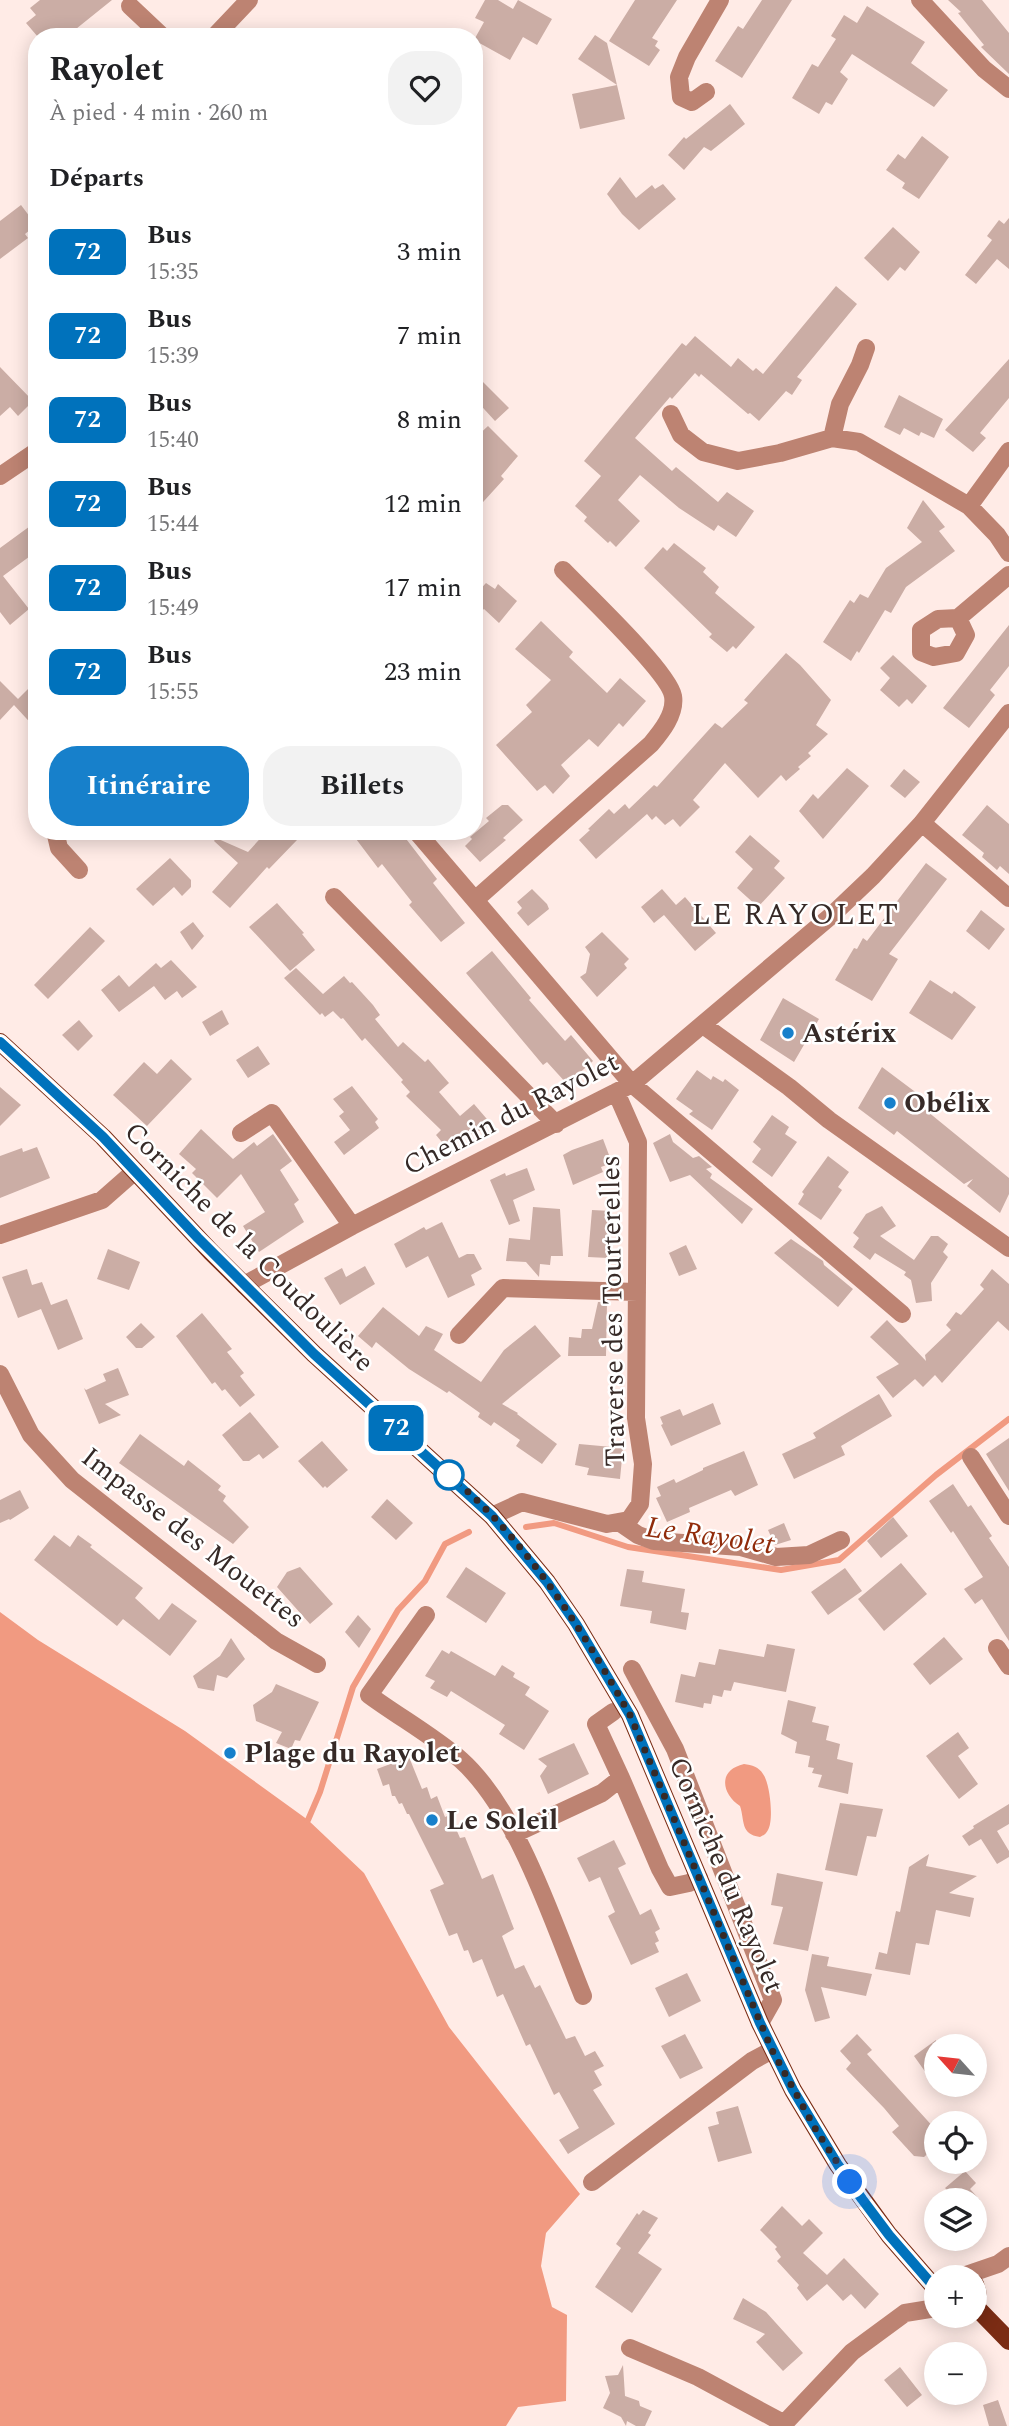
<!DOCTYPE html>
<html lang="fr">
<meta charset="utf-8">
<style>
:root{--surface:#fff;--page:#f2f2f2;--text:#202124;--muted:#757577;--accent:#1780cb}
body{margin:0;font-family:Spectral,serif;background:var(--page);color:var(--text);height:100vh;display:flex;flex-direction:column;font-size:26px;white-space:nowrap}
*{box-sizing:border-box;margin:0}
p{font-size:23px;color:var(--muted)}
.icon{flex:none;width:38px;height:38px;fill:none;stroke:currentColor;stroke-width:2;stroke-linecap:round;stroke-linejoin:round}
.map{position:relative;flex:1;overflow:hidden}
.side{position:absolute;left:28px;top:28px;width:455px;height:812px;display:flex;flex-direction:column;background:var(--surface);border-radius:28px;box-shadow:0 4px 18px #0003}
.side>*{flex:none}
.badge{padding:0 14px;border-radius:10px;font-size:24px;line-height:46px}
.needle{width:46px;rotate:297deg}
.tools{position:absolute;left:924px;top:2034px;display:grid;gap:14px}
.tools a{display:grid;place-items:center;width:63px;height:63px;border-radius:50%;background:var(--surface);box-shadow:0 4px 18px #0003;font-size:35px}
.you{position:absolute;width:35px;height:35px;margin:-18px;border:5px solid #fff;border-radius:50%;background:#1a73e8;box-shadow:0 0 0 10px #1a73e833}
.map>.badge{position:absolute;translate:-50% -50%;box-shadow:0 0 0 4px #fff}
h2{padding:0 21px;font-size:26px;line-height:63px}
.round{display:grid;place-items:center;flex:none;width:74px;height:74px;border-radius:28px;background:var(--page)}
.overview{display:flex;align-items:center;justify-content:space-between;height:119px;padding:0 21px}
h1{font-size:33px;font-weight:700;line-height:52px}
.action{display:flex;gap:14px;margin-top:auto;padding:14px 21px}
.action a{flex:1;height:80px;border-radius:28px;background:var(--accent);color:#fff;font-size:28px;font-weight:700;line-height:80px;text-align:center}
.action a+a{background:var(--page);color:var(--text)}
ul{padding:0;list-style:none}
li{display:flex;align-items:center;gap:21px;height:84px;padding:0 21px}
li div{flex:1}
li b{display:block;font-size:26px}
li em{font-style:normal}
li .badge{min-width:77px;font-weight:700;text-align:center}
.map>svg:first-child{display:block}
</style>
<div class="map">
<svg width="1009" height="2426" viewBox="0 0 1009 2426">
<rect width="100%" height="100%" fill="#ffebe6"/>
<path fill="#f19a81" d="M0,1612L38,1640L185,1731L308,1820L364,1873L449,2027L580,2194L546,2233L541,2266L552,2307L567,2315L566,2401L518,2407L506,2426H0Z
M744,1764C752,1765 759,1767 763,1774C770,1783 774,1820 768,1830C766,1834 764,1835 760,1837C740,1834 745,1821 740,1806C721,1793 718,1770 744,1764Z"/>
<g fill="none" stroke-linecap="round" stroke-linejoin="round">
<path stroke="#f19a81" stroke-width="6" d="M526,1527L554,1523L628,1547L781,1570L839,1560L936,1475L1009,1419
M308,1820L320,1792L353,1687L398,1610L425,1581L445,1544L469,1532"/>
</g>
<path fill="#cbada5" d="M40,0H112L66,37H38L26,23L36,15L30,8Z
M485,0H498L513,9L518,0L552,19L537,45L523,37L510,60L474,40L484,22L475,18Z
M635,0H677L652,38L658,41L655,46L660,50L649,66L609,41Z
M762,0H792L742,78L715,61L738,26L743,29Z
M948,0H982L1009,33V74L981,47L984,45L958,13L961,12Z
M867,6L925,42L911,63L948,90L934,107L852,54L840,72L848,79L832,105L826,102L819,114L792,98L812,64L818,67L836,39L831,36L844,15L857,23Z
M595,35L607,43L617,85L578,59Z
M617,85L625,119L580,129L572,94Z
M730,104L745,124L711,151L704,147L684,170L668,155L684,137L686,139Z
M922,136L949,157L919,199L902,188L905,183L886,170L898,154L905,159Z
M620,177L636,198L652,185L655,189L663,184L676,199L639,230L622,214L607,194Z
M21,205L36,225L25,234L28,238L0,259V221Z
M1009,218V269L997,259L976,284L965,275L992,240L987,236L999,220L1004,224Z
M893,227L920,252L905,271L900,267L888,281L864,258Z
M836,286L857,304L797,377L802,380L792,395L786,391L759,421L750,413L748,414L701,374L699,377L695,373L672,399L670,397L635,438L672,471L676,467L718,502L727,492L754,511L736,537L718,525L714,531L679,508L640,475L618,500L640,521L616,547L610,541L608,543L584,521L587,517L575,506L601,476L584,461L682,343L686,346L695,336L731,367L738,358L753,371L756,368L763,374Z
M1009,359V398L980,433L986,438L973,452L945,430Z
M0,367L33,401L18,416L10,407L0,416Z
M474,373L509,408L495,421L474,398Z
M899,395L943,419L934,438L921,432L919,436L904,428L900,435L884,427Z
M488,426L518,456L501,476L504,479L474,512V460L481,452L474,445V439Z
M923,500L945,527L939,531L955,551L906,587L891,613L885,610L859,653L857,651L851,661L823,642L850,600L854,603L860,594L868,598L886,568L922,542L907,528Z
M37,521V551L3,576L29,609L10,625L0,612V548Z
M674,543L706,568L703,572L719,587L715,593L755,627L736,649L733,646L727,652L709,637L712,634L644,568L663,547L667,551Z
M486,583L495,589L498,584L517,601L499,623L484,609L474,617V596Z
M541,621L573,652L569,657L607,693L620,678L646,701L623,727L619,723L598,747L589,739L561,765L570,776L553,794L545,785L537,791L496,745L532,712L526,705L551,680L515,649Z
M1009,625V666L990,690L995,695L969,728L943,708Z
M786,653L800,665L831,700L816,725L828,734L808,753L811,756L798,767L800,769L786,781L781,775L758,798L725,763L693,800L700,807L680,827L673,819L665,825L656,816L652,820L647,814L596,859L579,840L590,830L588,829L609,809L614,814L625,804L629,809L654,785L657,787L715,723L722,728L748,703L744,700Z
M893,655L927,686L912,704L907,699L899,707L880,690L890,678L880,668Z
M37,680V730L14,705L0,720V681L18,699Z
M847,768L869,786L823,839L799,811L813,794L818,799Z
M904,769L920,782L905,798L890,786Z
M502,805H508L523,820L503,838L506,840L480,862L465,846L472,839L470,837L489,821L486,818Z
M987,805L1009,824V874L1000,866L997,870L982,857L984,853L962,835Z
M267,831H288L297,840L269,869L267,867L230,908L212,892L238,863L214,841L216,838L248,852Z
M350,831H400L437,879L433,883L465,923L441,942L409,905L412,902L382,864L378,868Z
M750,835L780,861L774,868L785,878L758,907L737,888L753,869L735,852Z
M170,858L191,880V887L182,896L174,887L153,906L136,889Z
M926,863L947,879L889,954L898,959L872,1001L835,980L854,948L857,949L863,938L867,941Z
M532,889L547,904L549,909L528,926L517,913L522,908L517,902Z
M662,889L676,905L685,897L716,933L695,951L664,915L654,923L641,907Z
M277,903L304,933L302,934L315,950L290,971L249,927Z
M981,910L1005,929L989,950L966,931Z
M193,922L204,936L192,950L180,932Z
M90,927L105,941L48,999L34,985Z
M602,932L629,959L624,964L627,968L597,997L580,977L586,973L590,954L585,947Z
M492,951L531,998L529,1000L565,1041L571,1035L593,1061L567,1084L547,1062L543,1065L466,973Z
M171,960L197,987L182,998L177,991L165,1000L154,986L119,1012L101,990L119,975L129,987L156,963L161,968Z
M296,968L323,994L344,976L350,983L352,982L373,1005L380,1015L375,1019L398,1047L403,1042L425,1062L428,1059L449,1083L439,1092L460,1116L474,1104L492,1125L463,1138L460,1136L446,1147L436,1135L441,1130L406,1096L410,1092L401,1082L403,1080L365,1038L362,1041L343,1018L341,1019L333,1011L325,1017L322,1013L320,1015L284,978Z
M930,980L952,994L954,991L976,1007L952,1040L909,1013Z
M783,998L819,1019L794,1062L760,1040Z
M222,1010L229,1024L210,1036L202,1022Z
M79,1020L93,1036L78,1051L62,1035Z
M258,1046L270,1064L248,1078L236,1060Z
M171,1059L192,1079L147,1126L113,1095L144,1062L157,1074Z
M882,1067L926,1100L922,1107L1009,1178V1194L1000,1213L967,1186L973,1179L964,1184L897,1131L894,1135L858,1108Z
M697,1070L711,1080L713,1076L723,1082L725,1079L739,1090L712,1130L689,1114L693,1111L676,1099Z
M352,1086L378,1119L375,1122L379,1128L344,1155L334,1142L350,1130L339,1116L344,1112L333,1099Z
M0,1087L21,1105L0,1126Z
M772,1115L789,1127L785,1134L797,1142L772,1177L752,1162L761,1149L753,1142Z
M201,1129L233,1159L254,1142L257,1146L273,1134L292,1161L280,1170L299,1200L294,1204L304,1222L259,1252L243,1226L265,1212L241,1174L217,1198L192,1173L196,1169L179,1154Z
M670,1134L673,1142L693,1158L699,1156L712,1167L706,1169L712,1174L710,1178L753,1209L742,1224L690,1175L670,1182L653,1143Z
M603,1139L612,1163L601,1167L603,1172L573,1185L563,1155L572,1150Z
M37,1147L50,1178L0,1198V1156L22,1148L23,1152Z
M828,1156L849,1172L838,1187L842,1190L821,1220L798,1204L804,1194L802,1192Z
M527,1168L535,1190L513,1200L520,1221L509,1225L490,1180L505,1173L506,1176Z
M882,1206L896,1226L880,1236L914,1260L931,1236H938L948,1244L943,1252L948,1257L931,1283L932,1301L916,1303L911,1280L904,1275L906,1272L875,1253L870,1260L853,1247L859,1238L853,1233L866,1214Z
M533,1207L560,1209L563,1256H551L550,1265L540,1264L539,1277L526,1262L506,1261L509,1238L530,1240Z
M592,1210L611,1211L608,1258L588,1257Z
M442,1222L459,1258L467,1254H474L482,1269L471,1275L475,1285L448,1298L428,1256L406,1268L394,1244L424,1227L426,1230Z
M791,1239L823,1261L824,1265L853,1289L838,1307L774,1253Z
M686,1245L697,1269L679,1276L669,1253Z
M108,1249L140,1262L129,1290L97,1279Z
M365,1266L375,1284L340,1305L324,1278L342,1268L346,1277Z
M27,1269L32,1285L42,1282L51,1305L67,1299L83,1339L58,1350L41,1309L18,1318L2,1277Z
M992,1269L1009,1284V1331L998,1321L942,1383L935,1375L923,1387L915,1379L893,1398L876,1377L899,1364L870,1337L887,1320L926,1361L925,1355L951,1330L946,1325L956,1312L961,1315L984,1289L980,1285Z
M598,1302H607L606,1356H568L569,1337L581,1338L582,1329H592Z
M383,1307L419,1336L426,1326L443,1334L434,1350L481,1382L504,1350L535,1325L561,1356L502,1404L518,1413L517,1414L557,1444L542,1464L516,1446L520,1440L494,1422L491,1426L478,1417L480,1413L449,1391L447,1393L409,1369L376,1342L372,1348L358,1336Z
M202,1313L232,1349L227,1352L244,1373L240,1376L255,1395L240,1407L225,1389L222,1391L215,1382L212,1384L176,1336Z
M141,1323L155,1337L142,1348H136L126,1337Z
M118,1368L129,1395L105,1404L121,1415L99,1424L84,1388L86,1390L106,1381L103,1374Z
M879,1394L892,1416L841,1446L845,1455L794,1479L782,1454L816,1438L813,1433Z
M713,1403L721,1424L671,1446L661,1425L663,1424L660,1417L680,1409L683,1416Z
M250,1412L279,1447L263,1459L259,1454L249,1461H243L222,1435Z
M140,1434L184,1466L188,1460L221,1486L218,1490L226,1496L223,1501L249,1527L233,1544L119,1463Z
M1009,1438V1491L986,1454Z
M322,1441L348,1470L327,1488L325,1486L323,1488L298,1461Z
M579,1444L623,1448L620,1479L587,1475L589,1468L575,1465Z
M744,1451L758,1485L735,1496L731,1490L689,1508L690,1512L667,1522L656,1498L661,1496L657,1487L674,1479L676,1483L703,1470V1468Z
M953,1484L968,1507L971,1505L992,1536L989,1538L1009,1567V1641L982,1599L975,1604L964,1589L983,1577L953,1531L951,1533L929,1501Z
M20,1490L29,1508L10,1520L9,1519L0,1523V1500Z
M387,1499L413,1523L396,1540L371,1517Z
M893,1517L908,1536L881,1558L867,1541Z
M784,1523L791,1540L775,1545L768,1530Z
M54,1535L70,1547L78,1535L92,1545L90,1547L143,1588L135,1598L159,1620L172,1603L197,1621L170,1656L123,1619L117,1626L34,1560Z
M901,1563L927,1594L884,1631L858,1599Z
M300,1567L333,1604L310,1624L277,1587L287,1572Z
M466,1567L506,1593L486,1623L446,1597Z
M845,1568L862,1591L828,1615L811,1592Z
M627,1569L644,1571L642,1582L685,1589L681,1612L689,1613L686,1630L650,1623L652,1611L620,1606Z
M358,1615L371,1629L359,1648L345,1632Z
M944,1637L963,1659L930,1685L913,1664Z
M231,1638L245,1659L227,1678L217,1675L214,1691L198,1688L193,1676L220,1656Z
M767,1644L795,1649L786,1692L734,1682L731,1691L724,1690L722,1697L713,1695L711,1704L704,1703L703,1708L675,1702L681,1674L695,1677L699,1662L715,1665L719,1649L764,1657Z
M442,1650L449,1654L451,1651L495,1676L502,1665L515,1673L513,1677L530,1687L525,1695L549,1711L524,1750L499,1734L505,1725L451,1691L447,1697L430,1688L435,1681L425,1676Z
M276,1684L319,1702L300,1741L295,1740L291,1749L276,1743L282,1732L256,1721L253,1705L272,1692Z
M788,1700L816,1707L812,1722L829,1726L826,1740L840,1744L837,1759L853,1763L848,1794L818,1787L822,1775L812,1773L814,1768L808,1767L810,1756L795,1753L797,1742L781,1734Z
M958,1732L969,1748L958,1756L978,1784L959,1799L926,1756Z
M574,1743L589,1774L548,1794L540,1776L547,1766L538,1759Z
M409,1757L422,1789L427,1787L431,1799L437,1796L445,1817L450,1815L460,1838L465,1837L482,1879L493,1874L514,1929L502,1936L515,1969L524,1965L535,1988L540,1985L566,2039L575,2036L585,2056L595,2051L604,2066L594,2071L602,2085L593,2090L615,2124L568,2154L559,2140L579,2128L559,2092L554,2095L530,2044L526,2046L503,1994L497,1997L482,1959L473,1963L468,1950L464,1951L457,1933L449,1936L430,1890L444,1884L409,1814H407L402,1803L399,1804L395,1796H392L389,1784L383,1786L377,1769Z
M840,1803L883,1809L876,1837L867,1836L857,1876L825,1870Z
M1009,1804V1824L997,1831L1009,1851V1857L997,1864L981,1839L969,1846L962,1836L974,1828L973,1826Z
M614,1840L626,1864L618,1868L640,1915L651,1909L660,1929L655,1932L659,1941L655,1943L659,1952L631,1965L608,1916L615,1912L600,1877L589,1882L577,1858Z
M929,1854L926,1866L977,1876L949,1893L974,1898L970,1917L936,1910L929,1945L916,1943L910,1975L875,1969L879,1952L887,1954L896,1911L900,1912L909,1867Z
M777,1873L823,1882L808,1951L773,1944L783,1907L771,1905Z
M812,1954L829,1957L827,1966L872,1974L866,1996L821,1987L830,2018L815,2022L805,1990Z
M687,1973L701,2001L669,2017L655,1988Z
M685,2034L703,2068L680,2079L661,2046Z
M857,2034L872,2050L867,2054L936,2130V2146L924,2157L914,2156L892,2132L899,2126L884,2108L846,2069L851,2063L840,2051Z
M936,2040V2087L914,2056Z
M738,2106L752,2153L718,2162L708,2127L719,2124L716,2112Z
M965,2171L976,2183L970,2189L980,2200H937L947,2190L945,2188Z
M782,2206L802,2226L809,2219L823,2233L803,2253L827,2275L844,2258L879,2294L865,2309L851,2294L843,2301L827,2284L807,2301L797,2288L799,2285L777,2261L781,2257L775,2249L777,2247L760,2230Z
M643,2210L658,2218L648,2233L651,2235L638,2253L662,2269L632,2313L595,2287L621,2248L616,2244L637,2213L639,2215Z
M743,2298L766,2312L803,2353L783,2371L756,2342L765,2334L733,2319Z
M623,2365L625,2396L639,2401L640,2406L652,2411L645,2426H636L627,2421L626,2426L621,2417L603,2408L610,2393L605,2376L618,2375Z
M900,2367L922,2395L907,2407L884,2380Z
M998,2400L1007,2426H989L983,2405Z"/>
<g fill="none" stroke-linecap="round" stroke-linejoin="round">
<path stroke="#bd8372" stroke-width="18" d="M920,0L984,69L1009,89
M130,6L163,37
M214,37L249,0
M706,92L692,102L681,97L679,77L687,57L720,0
M671,414L681,435L703,452L738,461L780,453L832,438L859,442L969,506L997,535L1009,553
M832,438L840,404L860,365L866,348
M0,476L37,451
M969,506L1009,451
M958,618L966,635L956,653L934,657L921,652V630L938,619L958,618L1009,575
M922,823L1009,898
M55,831L59,848L79,870
M416,831L632,1084L902,1314
M334,897L556,1124
M475,900L651,744C661,732 676,714 673,696C669,672 584,592 563,570
M703,1025L789,1087L829,1120L1009,1248
M241,1133L272,1113L352,1226
M0,1235L102,1200L135,1171
M244,1285L352,1226L632,1084L832,915L873,876L922,823L1009,713
M459,1335L503,1288L637,1292
M0,1374L31,1435L72,1480L276,1641L317,1664
M971,1457L1009,1516
M492,1516L522,1502L607,1524L629,1520L640,1504L643,1464L636,1418L638,1142L616,1092
M619,1522L638,1535L654,1541L741,1547L776,1557L809,1555L841,1540
M426,1615L369,1695C399,1717 433,1736 461,1760C518,1811 554,1925 583,1996
M997,1648L1009,1666
M632,1669L675,1749L773,2000L760,2023
M621,1778L660,1869L670,1887L689,1883L699,1878
M514,1834L602,1793L621,1778L596,1724L613,1712
M592,2182L752,2061L772,2050
M963,2276L998,2264L1009,2256
M630,2348L698,2377L783,2423
M782,2426L852,2352L905,2313L936,2308"/>
<path stroke="#7b2c14" stroke-width="18" d="M0,1042L103,1137L211,1252L314,1354L492,1516L547,1582L576,1624L630,1715L760,2023L793,2090L838,2165L889,2235L936,2289
M956,2277H964
M975,2284L978,2294L975,2304
M975,2306L1009,2341"/>
</g>
<g fill="none" stroke-linecap="round" stroke-linejoin="round">
<g stroke="#fff" stroke-width="16">
<path id="line" d="M0,1042L103,1137L198,1238L314,1354L492,1516L547,1582L576,1624L630,1715L760,2023L793,2090L838,2165L862,2199L889,2235L936,2289"/>
</g>
<use href="#line" stroke="#0072bc" stroke-width="10"/>
<path stroke="#362a27" stroke-width="7" stroke-dasharray="0 12.6" d="M449,1475C527,1540 581,1628 630,1715L772,2050L816,2130L850,2182"/>
</g>
<g fill="#1780cb" stroke="#fff" stroke-width="2.5">
<circle cx="788" cy="1033" r="7"/>
<circle cx="890" cy="1103" r="7"/>
<circle cx="230" cy="1753" r="7"/>
<circle cx="432" cy="1820" r="7"/>
</g>
<circle fill="#fff" stroke="#0072bc" stroke-width="3.5" cx="449" cy="1475" r="14"/>
<g text-anchor="middle" dominant-baseline="central" stroke-width="5" stroke-linejoin="round" paint-order="stroke">
<g font-size="28" font-weight="bold" fill="#362a27" stroke="#fff" text-anchor="start">
<text x="802" y="1033">Astérix</text>
<text x="904" y="1103">Obélix</text>
<text x="244" y="1753">Plage du Rayolet</text>
<text x="446" y="1820">Le Soleil</text>
</g>
<g font-size="28" fill="#362a27" stroke="#fff">
<text transform="translate(511 1114) rotate(-27)">Chemin du Rayolet</text>
<text transform="translate(249 1247) rotate(45)">Corniche de la Coudoulière</text>
<text transform="translate(613 1311) rotate(-91)">Traverse des Tourterelles</text>
<text transform="translate(193 1538) rotate(38)">Impasse des Mouettes</text>
<text transform="translate(726 1875) rotate(67)">Corniche du Rayolet</text>
</g>
<g font-size="30" letter-spacing="2" fill="#362a27" stroke="#fff">
<text x="796" y="915">LE RAYOLET</text>
</g>
<g font-size="30" font-style="italic" fill="#912c0b" stroke="#fff">
<text transform="translate(710 1536) rotate(8)">Le Rayolet</text>
</g>
</g>
</svg>
<div class="tools">
<a><svg class="needle" viewBox="-14 -14 28 28"><path d="M0-13l5 13h-10z" fill="#e53935"/><path d="M0 13l5-13h-10z" fill="#757577"/></svg></a>
<a><svg class="icon" aria-label="locate" viewBox="0 0 24 24"><circle cx="12" cy="12" r="6"/><path d="M12 2v4M12 18v4M2 12h4M18 12h4"/></svg></a>
<a><svg class="icon" aria-label="layers" viewBox="0 0 24 24"><path d="M12 4l9 5-9 5-9-5zM3 14l9 5 9-5"/></svg></a>
<a>+</a>
<a>−</a>
</div>
<div class="you" style="left:850px;top:2182px"></div>
<b class="badge" style="left:396px;top:1428px;background:#0072bc;color:#fff">72</b>
<section class="side">
<div class="overview"><div><h1>Rayolet</h1><p>À pied · 4 min · 260 m</p></div><a class="round"><svg class="icon" aria-label="heart" viewBox="0 0 24 24"><path d="M12 20l-8-8c-3-5 5-10 8-4 3-6 11-1 8 4z"/></svg></a></div>
<h2>Départs</h2>
<ul>
<li><span class="badge" style="background:#0072bc;color:#fff">72</span><div><b>Bus</b><p>15:35</p></div><em>3 min</em></li>
<li><span class="badge" style="background:#0072bc;color:#fff">72</span><div><b>Bus</b><p>15:39</p></div><em>7 min</em></li>
<li><span class="badge" style="background:#0072bc;color:#fff">72</span><div><b>Bus</b><p>15:40</p></div><em>8 min</em></li>
<li><span class="badge" style="background:#0072bc;color:#fff">72</span><div><b>Bus</b><p>15:44</p></div><em>12 min</em></li>
<li><span class="badge" style="background:#0072bc;color:#fff">72</span><div><b>Bus</b><p>15:49</p></div><em>17 min</em></li>
<li><span class="badge" style="background:#0072bc;color:#fff">72</span><div><b>Bus</b><p>15:55</p></div><em>23 min</em></li>
</ul>
<div class="action"><a>Itinéraire</a><a>Billets</a></div>
</section>
</div>
